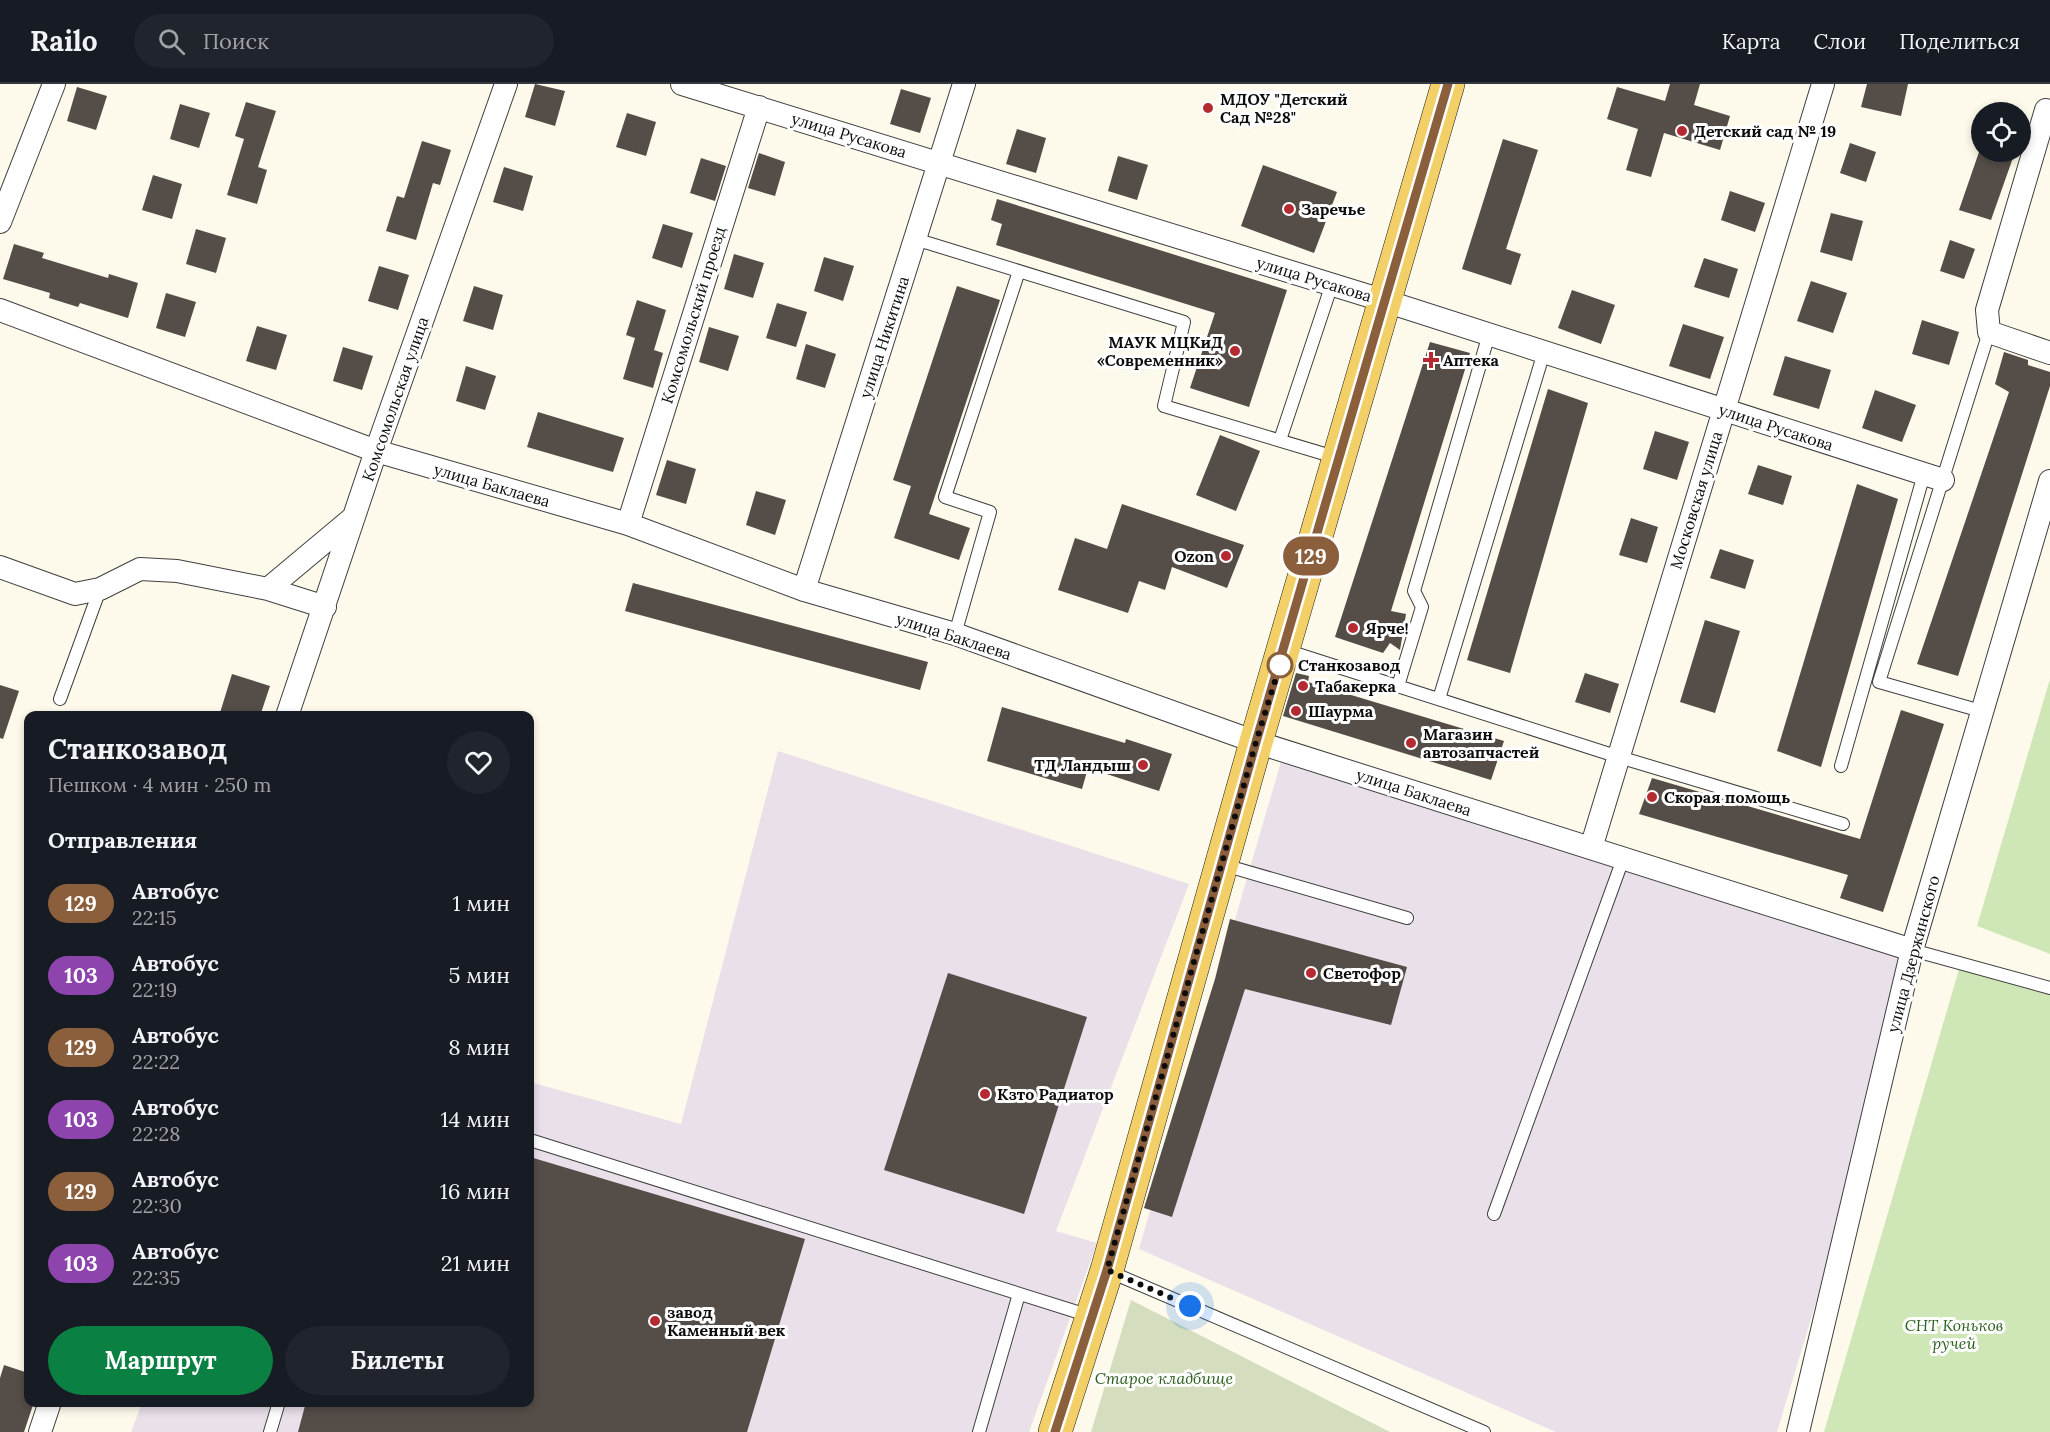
<!DOCTYPE html>
<html lang="ru">
<meta charset="utf-8">
<style>
:root{--surface:#171b24;--page:#20242c;--text:#f1f3f6;--muted:#9ea1a6;--line:#363941;--accent:#0b8043}
body{margin:0;font-family:Lora,serif;background:var(--page);color:var(--text);height:100vh;display:flex;flex-direction:column;font-size:22px;white-space:nowrap}
*{box-sizing:border-box;margin:0}
p{font-size:20px;color:var(--muted)}
.icon{flex:none;width:33px;height:33px;fill:none;stroke:currentColor;stroke-width:2;stroke-linecap:round;stroke-linejoin:round}
.map{position:relative;flex:1;overflow:hidden}
.drawer{position:absolute;left:24px;top:627px;width:510px;height:696px;display:flex;flex-direction:column;background:var(--surface);border-radius:12px;box-shadow:0 3px 9px #0003}
.drawer>*{flex:none}
.badge{padding:0 12px;border-radius:20px;font-size:21px;line-height:39px}
.buttons{position:absolute;left:1971px;top:18px;display:grid;gap:12px}
.buttons a{display:grid;place-items:center;width:60px;height:60px;border-radius:50%;background:var(--surface);box-shadow:0 3px 9px #0003;font-size:30px}
.you{position:absolute;width:30px;height:30px;margin:-15px;border:4px solid #fff;border-radius:50%;background:#1a73e8;box-shadow:0 0 0 9px #1a73e833}
.map>.badge{position:absolute;translate:-50% -50%;box-shadow:0 0 0 3px #fff}
h2{padding:0 24px;font-size:22px;line-height:54px}
.round{display:grid;place-items:center;flex:none;width:63px;height:63px;border-radius:32px;background:var(--page)}
.overview{display:flex;align-items:center;justify-content:space-between;height:102px;padding:0 24px}
h1{font-size:28px;font-weight:700;line-height:45px}
.button{display:flex;gap:12px;margin-top:auto;padding:12px 24px}
.button a{flex:1;height:69px;border-radius:36px;background:var(--accent);color:#fff;font-size:24px;font-weight:700;line-height:69px;text-align:center}
.button a+a{background:var(--page);color:var(--text)}
ul{padding:0;list-style:none}
li{display:flex;align-items:center;gap:18px;height:72px;padding:0 24px}
li div{flex:1}
li b{display:block;font-size:22px}
li em{font-style:normal}
li .badge{min-width:66px;font-weight:700;text-align:center}
header{display:flex;align-items:center;gap:36px;box-sizing:border-box;height:84px;padding:0 30px;background:var(--surface);border-bottom:2px solid var(--line)}
header strong{font-size:28px}
nav{display:flex;gap:33px;margin-inline-start:auto;font-size:21px}
.search{width:420px;height:54px;background:var(--page);display:flex;align-items:center;gap:15px;box-sizing:border-box;padding:0 21px;border-radius:33px;color:var(--muted);font-size:22px}
.map>svg:first-child{display:block}
</style>
<header>
<strong>Railo</strong>
<div class="search"><svg class="icon" aria-label="search" viewBox="0 0 24 24"><circle cx="10" cy="10" r="6"/><path d="M15 15l6 6"/></svg>Поиск</div>
<nav><a>Карта</a><a>Слои</a><a>Поделиться</a></nav>
</header>
<div class="map">
<svg width="2050" height="1348" viewBox="0 0 2050 1348">
<rect width="100%" height="100%" fill="#fefaeb"/>
<path fill="#e9e0ea" d="M778,667L1189,800L1056,1147L1097,1159L1029,1348H131L142,1319L530,1318V998L681,1040Z
M1282,674L1918,877L1777,1348H1556L1139,1165Z"/>
<path fill="#cfe6b7" d="M2050,595V870L1977,842Z
M1962,875L2050,904V1348H1824Z"/>
<path fill="#d4debe" d="M1131,1216L1390,1348H1091Z"/>
<path fill="#544d48" d="M535,0L565,7L555,42L525,33Z
M1670,0H1700L1694,21L1730,32L1720,66L1664,49L1651,93L1626,86L1638,45L1607,35L1617,3L1665,17Z
M1867,0H1908L1901,32L1861,23Z
M77,3L107,12L96,46L67,37Z
M901,5L931,14L920,49L890,40Z
M246,18L276,27L258,83L267,86L257,120L227,111L244,55L235,52Z
M180,20L210,29L199,64L170,55Z
M627,29L656,38L646,72L616,63Z
M1017,45L1046,54L1036,89L1006,80Z
M1503,55L1538,66L1506,165L1521,170L1511,201L1462,185Z
M422,57L451,66L440,101L433,99L416,156L386,147L397,112L404,114Z
M1850,59L1876,68L1866,98L1840,89Z
M1979,68H2015L1991,136L1959,126Z
M759,69L785,78L775,112L748,104Z
M1118,72L1148,81L1137,116L1108,107Z
M701,74L726,82L715,117L690,109Z
M1263,81L1337,108L1314,169L1241,142Z
M504,83L533,92L523,127L493,118Z
M153,91L182,100L172,135L142,126Z
M1730,107L1765,119L1755,148L1721,136Z
M997,115L1287,206L1249,323L1190,304L1215,229L996,161L1002,140L991,136Z
M1831,129L1863,137L1852,177L1820,168Z
M663,140L693,149L682,184L652,174Z
M196,145L226,154L216,189L186,180Z
M1950,156L1975,165L1964,195L1940,187Z
M14,160L44,169L42,174L108,194L109,190L138,199L128,234L80,219L78,223L49,214L50,209L3,195Z
M734,170L764,179L753,214L724,205Z
M824,173L854,182L843,217L814,207Z
M1704,174L1738,185L1729,214L1694,203Z
M379,182L409,191L398,226L368,217Z
M1811,197L1847,209L1833,249L1797,237Z
M474,202L503,211L493,246L463,237Z
M957,202L1000,216L929,430L970,444L959,476L894,454L911,402L893,396Z
M1572,206L1615,221L1601,260L1558,244Z
M166,209L196,218L185,253L156,244Z
M637,216L666,226L654,266L663,269L653,304L623,295L635,254L626,251Z
M777,219L807,228L796,263L766,254Z
M1922,236L1959,248L1949,281L1912,270Z
M1683,240L1724,253L1710,295L1669,282Z
M257,242L287,251L276,286L246,277Z
M709,243L739,252L728,287L699,278Z
M1430,258L1470,269L1391,527L1406,530L1400,566L1390,559L1383,569L1335,553Z
M806,260L836,270L825,304L796,295Z
M343,263L373,272L362,306L333,297Z
M2004,268L2028,276V281L2050,288V302L1958,592L1917,580L2009,308L1995,300Z
M1785,272L1831,286L1819,325L1773,311Z
M466,282L496,292L485,326L456,317Z
M1548,305L1588,319L1510,589L1467,576Z
M1875,306L1916,321L1902,358L1862,344Z
M538,328L624,354L613,388L527,363Z
M1655,347L1689,358L1677,396L1643,385Z
M1220,351L1260,367L1236,427L1196,411Z
M667,376L696,385L686,420L656,411Z
M1758,381L1792,392L1783,421L1748,410Z
M1857,400L1898,415L1821,683L1777,667Z
M756,407L786,416L775,451L746,441Z
M1122,420L1244,461L1227,504L1172,483L1165,506L1139,497L1128,529L1058,506L1075,454L1107,465Z
M1631,434L1658,443L1647,479L1619,471Z
M1720,465L1754,476L1745,505L1710,494Z
M633,499L928,578L920,606L625,527Z
M1705,536L1740,547L1715,629L1680,618Z
M1296,589L1309,592L1308,598L1504,657L1491,696L1283,632Z
M1585,589L1619,600L1610,629L1575,618Z
M232,590L270,602L260,632H219Z
M0,601L19,607L3,655L0,654Z
M1002,623L1125,659L1126,655L1172,670L1159,707L1088,684L1082,705L987,677Z
M1901,626L1944,640L1883,828L1840,814L1848,791L1639,730L1652,694L1860,755Z
M1230,835L1407,883L1391,941L1245,905L1172,1133L1144,1124L1215,895Z
M948,889L1087,933L1024,1130L884,1086Z
M530,1073L805,1155L747,1348H298L306,1318H530Z
M4,1281L28,1289V1318H34L24,1348H0V1294Z"/>
<g fill="none" stroke-linecap="round" stroke-linejoin="round">
<g stroke="#3f3f3f" stroke-width="14">
<path id="service" d="M915,155L1184,238L1164,322L1338,374
M1280,356L1332,200
M955,550L990,428L945,413L1019,187
M1285,566L1619,673L1843,740
M1398,602L1422,523L1414,507L1489,250
M60,615L100,505
M1439,615L1544,268
M1981,627L1879,598L1989,248
M1841,682L1924,390
M1224,781L1407,834
M1912,866L2050,904
M530,1056L1090,1232
M1494,1130L1623,775
M1108,1187L1484,1348
M270,1348L279,1318
M979,1348L1019,1210"/>
</g>
<g stroke="#3f3f3f" stroke-width="24">
<path id="minor" d="M682,0L1385,217L1943,396
M2046,26L1987,226L1989,248L2050,269
M0,138L54,0
M0,226L376,367L628,440L804,506L955,550L1256,658L1912,866
M628,440L759,23
M0,483L75,510L100,505L140,485L177,487L268,505L354,433
M268,505L325,523
M804,506L964,0
M287,632L376,367L506,0
M1591,764L1823,0
M40,1348L50,1318
M1798,1348L1912,866L2050,397"/>
</g>
<g stroke="#1d1d1d" stroke-width="34">
<path id="primary" d="M1055,1348L1107,1186L1256,658L1448,0"/>
</g>
<use href="#service" stroke="#fff" stroke-width="12"/>
<use href="#minor" stroke="#fff" stroke-width="22"/>
<use href="#primary" stroke="#f2d067" stroke-width="33"/>
</g>
<g fill="none" stroke-linecap="round" stroke-linejoin="round">
<g stroke="#fff" stroke-width="14">
<path id="line" d="M1055,1348L1107,1186L1256,658L1448,0"/>
</g>
<use href="#line" stroke="#8b5e3c" stroke-width="9"/>
<path stroke="#0c0c0c" stroke-width="6" stroke-dasharray="0 10.8" d="M1190,1222L1107,1186L1256,658L1280,581"/>
</g>
<g fill="#b52a31" stroke="#fff" stroke-width="2">
<circle cx="1208" cy="24" r="6"/>
<circle cx="1682" cy="47" r="6"/>
<circle cx="1289" cy="125" r="6"/>
<circle cx="1235" cy="267" r="6"/>
<path d="M1428 267h6v6h6v6h-6v6h-6v-6h-6v-6h6z"/>
<circle cx="1226" cy="472" r="6"/>
<circle cx="1353" cy="544" r="6"/>
<circle cx="1303" cy="602" r="6"/>
<circle cx="1296" cy="627" r="6"/>
<circle cx="1411" cy="659" r="6"/>
<circle cx="1143" cy="681" r="6"/>
<circle cx="1652" cy="713" r="6"/>
<circle cx="1311" cy="889" r="6"/>
<circle cx="985" cy="1010" r="6"/>
<circle cx="655" cy="1237" r="6"/>
</g>
<circle fill="#fff" stroke="#8b5e3c" stroke-width="3" cx="1280" cy="581" r="12"/>
<g text-anchor="middle" dominant-baseline="central" stroke-width="6" stroke-linejoin="round" paint-order="stroke">
<g font-size="16" font-weight="bold" fill="#0c0c0c" stroke="#fff" text-anchor="start">
<text x="1220" y="15">МДОУ "Детский<tspan x="1220" dy="18">Сад №28"</tspan></text>
<text x="1694" y="47">Детский сад № 19</text>
<text x="1301" y="125">Заречье</text>
<text x="1223" y="258" text-anchor="end">МАУК МЦКиД<tspan x="1223" dy="18">«Современник»</tspan></text>
<text x="1443" y="276">Аптека</text>
<text x="1214" y="472" text-anchor="end">Ozon</text>
<text x="1365" y="544">Ярче!</text>
<text x="1315" y="602">Табакерка</text>
<text x="1308" y="627">Шаурма</text>
<text x="1423" y="650">Магазин<tspan x="1423" dy="18">автозапчастей</tspan></text>
<text x="1131" y="681" text-anchor="end">ТД Ландыш</text>
<text x="1664" y="713">Скорая помощь</text>
<text x="1323" y="889">Светофор</text>
<text x="997" y="1010">Кзто Радиатор</text>
<text x="667" y="1228">завод<tspan x="667" dy="18">Каменный век</tspan></text>
</g>
<g font-size="16" fill="#0c0c0c" stroke="#fff">
<text transform="translate(849 51) rotate(17)">улица Русакова</text>
<text transform="translate(1314 195) rotate(17)">улица Русакова</text>
<text transform="translate(693 231) rotate(-73)">Комсомольский проезд</text>
<text transform="translate(884 253) rotate(-72)">улица Никитина</text>
<text transform="translate(395 315) rotate(-71)">Комсомольская улица</text>
<text transform="translate(1776 343) rotate(18)">улица Русакова</text>
<text transform="translate(492 401) rotate(16)">улица Баклаева</text>
<text transform="translate(1696 416) rotate(-73)">Московская улица</text>
<text transform="translate(954 552) rotate(18)">улица Баклаева</text>
<text transform="translate(1414 708) rotate(18)">улица Баклаева</text>
<text transform="translate(1913 870) rotate(-75)">улица Дзержинского</text>
</g>
<g font-size="16" font-weight="bold" fill="#0c0c0c" stroke="#fff" text-anchor="start">
<text x="1298" y="581">Станкозавод</text>
</g>
<g font-size="16" font-style="italic" fill="#2d601f" stroke="#fff">
<text x="1954" y="1241">СНТ Коньков<tspan x="1954" dy="18">ручей</tspan></text>
<text x="1164" y="1294">Старое кладбище</text>
</g>
</g>
</svg>
<div class="buttons">
<a><svg class="icon" aria-label="locate" viewBox="0 0 24 24"><circle cx="12" cy="12" r="6"/><path d="M12 2v4M12 18v4M2 12h4M18 12h4"/></svg></a>
</div>
<div class="you" style="left:1190px;top:1222px"></div>
<b class="badge" style="left:1311px;top:472px;background:#8b5e3c;color:#fff">129</b>
<section class="drawer">
<div class="overview"><div><h1>Станкозавод</h1><p>Пешком · 4 мин · 250 m</p></div><a class="round"><svg class="icon" aria-label="heart" viewBox="0 0 24 24"><path d="M12 20l-8-8c-3-5 5-10 8-4 3-6 11-1 8 4z"/></svg></a></div>
<h2>Отправления</h2>
<ul>
<li><span class="badge" style="background:#8b5e3c;color:#fff">129</span><div><b>Автобус</b><p>22:15</p></div><em>1 мин</em></li>
<li><span class="badge" style="background:#8e44ad;color:#fff">103</span><div><b>Автобус</b><p>22:19</p></div><em>5 мин</em></li>
<li><span class="badge" style="background:#8b5e3c;color:#fff">129</span><div><b>Автобус</b><p>22:22</p></div><em>8 мин</em></li>
<li><span class="badge" style="background:#8e44ad;color:#fff">103</span><div><b>Автобус</b><p>22:28</p></div><em>14 мин</em></li>
<li><span class="badge" style="background:#8b5e3c;color:#fff">129</span><div><b>Автобус</b><p>22:30</p></div><em>16 мин</em></li>
<li><span class="badge" style="background:#8e44ad;color:#fff">103</span><div><b>Автобус</b><p>22:35</p></div><em>21 мин</em></li>
</ul>
<div class="button"><a>Маршрут</a><a>Билеты</a></div>
</section>
</div>
